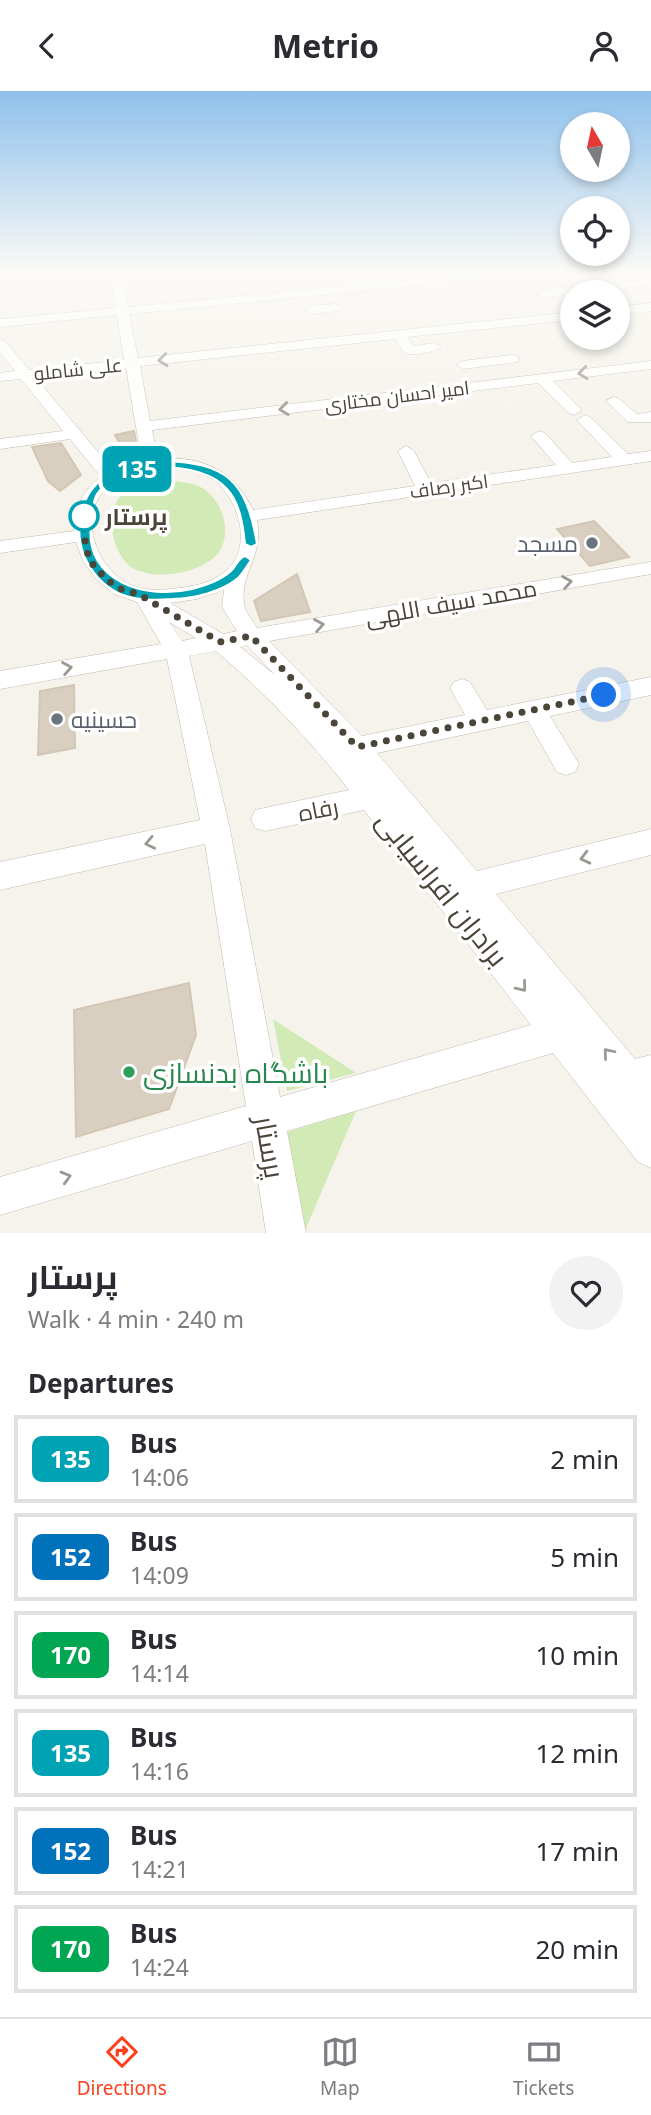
<!DOCTYPE html>
<meta charset="utf-8">
<style>
:root{--surface:#fff;--page:#f2f2f3;--text:#2b2b33;--muted:#7c7c81;--line:#e1e1e2;--accent:#fc3f1d}
body{margin:0;font-family:"Noto Sans",Cairo,sans-serif;background:var(--page);color:var(--text);height:100vh;display:flex;flex-direction:column;font-size:26px;white-space:nowrap}
*{box-sizing:border-box;margin:0}
p{font-size:23px;color:var(--muted)}
.icon{flex:none;width:38px;height:38px;fill:none;stroke:currentColor;stroke-width:2;stroke-linecap:round;stroke-linejoin:round}
.map{position:relative;height:1142px;overflow:hidden}
.panel{display:flex;flex-direction:column;background:var(--surface);flex:1}
.panel>*{flex:none}
.badge{padding:0 14px;border-radius:10px;font-size:24px;line-height:46px}
.needle{width:46px;rotate:351deg}
.controls{position:absolute;left:560px;top:21px;display:grid;gap:14px}
.controls a{display:grid;place-items:center;width:70px;height:70px;border-radius:50%;background:var(--surface);box-shadow:0 4px 10px #0003;font-size:35px}
.you{position:absolute;width:35px;height:35px;margin:-18px;border:5px solid #fff;border-radius:50%;background:#1a73e8;box-shadow:0 0 0 10px #1a73e833}
.map>.badge{position:absolute;translate:-50% -50%;box-shadow:0 0 0 4px #fff}
h2{padding:0 28px;font-size:26px;line-height:63px}
.round{display:grid;place-items:center;flex:none;width:74px;height:74px;border-radius:37px;background:var(--page)}
.headline{display:flex;align-items:center;justify-content:space-between;height:119px;padding:0 28px}
h1{font-size:33px;font-weight:700;line-height:52px}
ul{padding:0;list-style:none}
li{display:flex;align-items:center;gap:21px;height:88px;margin:0 14px 10px;padding:0 14px;border:4px solid var(--line);border-radius:0px}
li div{flex:1}
li b{display:block;font-size:26px}
li em{font-style:normal}
li .badge{min-width:77px;font-weight:700;text-align:center}
header{display:flex;justify-content:space-between;align-items:center;height:91px;padding:0 28px;background:var(--surface);font-size:32px;font-weight:700}
.tab-bar{display:flex;justify-content:space-around;align-items:center;height:98px;border-top:2px solid var(--line);background:var(--surface);font-size:19px;color:var(--muted)}
.tab-bar a{display:grid;justify-items:center;gap:4px}
.tab-bar .current{color:var(--accent)}
.map>svg:first-child{display:block}
</style>
<header><svg class="icon" aria-label="back" viewBox="0 0 24 24"><path d="M15 5l-7 7 7 7"/></svg>Metrio<svg class="icon" aria-label="person" viewBox="0 0 24 24"><circle cx="12" cy="8" r="4"/><path d="M4 21q1-7 8-7t8 7"/></svg></header>
<div class="map">
<svg width="651" height="1142" viewBox="0 0 651 1142">
<rect width="100%" height="100%" fill="#f6f3ec"/>
<path fill="#d2eab5" d="M165,389C180,391 199,391 210,403C228,421 232,454 211,469C193,482 161,488 139,480C114,472 103,425 120,406C130,394 151,392 165,389Z
M273,928L356,982L287,1000Z
M356,1020L304,1142L284,1042Z"/>
<path fill="#d8cfc1" stroke="#d3c7b4" stroke-width="2" d="M134,340L137,357L125,362L115,344Z
M61,352L81,384L60,400L48,390L32,356Z
M594,430L629,466L590,475L557,438Z
M297,483L310,521L261,530L254,510Z
M74,594L75,657L38,664L40,600Z
M189,892L196,944L169,1018L76,1046L74,919Z"/>
<g fill="none" stroke-linecap="round" stroke-linejoin="round">
<g stroke="#c2bbae" stroke-width="1">
<path id="minor" d="M23,180H69L64,183L0,189V183Z
M110,180H121L128,216L501,180H546L541,183L129,223L138,267L572,221V229L407,246L414,255L434,252L441,256C435,260 414,266 406,262C402,260 398,252 395,248L140,275L150,330L651,270V278L553,290L582,319L574,324L569,322L538,292L152,339L158,368C201,364 234,379 253,419L415,395L398,360L406,355L414,360L431,392L556,374L531,345L539,340L545,342L572,372L612,366L577,329L585,324L590,326L628,363L651,360V370L257,429C264,466 240,480 244,513C245,521 253,530 257,537L651,471V483L269,550L362,645L465,624L450,597L454,591L462,588L470,591L487,619L651,586V604L550,625L579,673L575,681L566,684L557,681L528,630L377,662L477,780L651,738V764L496,803L635,968L651,964V1077L638,1071L553,962L287,1040L306,1142H266L252,1050L0,1124V1086L246,1015L205,753L0,799V771L200,729L167,568L0,598V580L161,553L137,511L114,503L96,488L83,470L76,451L0,462V450L74,440C75,416 82,400 101,386L70,348L0,358V348L63,340L21,288L0,290V282L15,280L0,262V249L5,250L29,279L124,269L117,224L0,236V228L116,217ZM126,277L142,371L113,379L35,286ZM178,377C189,379 199,380 209,386C237,402 254,453 228,478C215,491 196,495 179,497C165,499 150,500 136,496C102,486 75,430 104,400C122,381 153,379 178,377ZM224,499L222,516L237,540L223,543L170,512L197,508ZM169,531L196,547L182,550ZM247,554L275,584L240,556ZM216,560C265,602 309,648 349,699L255,719L251,728L255,737L265,740L364,719L531,934L280,1006L230,738L189,565Z
M244,180H284L285,181C275,187 246,190 236,184Z
M344,180L343,184L339,185L310,188L304,185L310,182Z
M651,188V194L542,207L536,203L542,199Z
M651,212V220L618,224V216Z
M336,213L342,217L340,220L311,223L305,219L311,215Z
M513,264L518,265V271L463,278L456,274L463,270Z
M613,306L618,307L637,323L651,321V331H628L606,310Z"/>
</g>
<use href="#minor" fill="#fff" fill-rule="evenodd"/>
</g>
<defs><path id="oneway-chevron" d="M-2-3.5L2.5 0L-2 3.5" fill="none" stroke-width="1.6" stroke-linecap="round" stroke-linejoin="round" transform="scale(1.75)"/></defs>
<g stroke="#9c9892">
<use href="#oneway-chevron" transform="translate(163 269) rotate(174)"/>
<use href="#oneway-chevron" transform="translate(583 282) rotate(173)"/>
<use href="#oneway-chevron" transform="translate(284 318) rotate(173)"/>
<use href="#oneway-chevron" transform="translate(567 491) rotate(-10)"/>
<use href="#oneway-chevron" transform="translate(319 534) rotate(-10)"/>
<use href="#oneway-chevron" transform="translate(67 577) rotate(-10)"/>
<use href="#oneway-chevron" transform="translate(150 752) rotate(168)"/>
<use href="#oneway-chevron" transform="translate(585 767) rotate(166)"/>
<use href="#oneway-chevron" transform="translate(522 896) rotate(51)"/>
<use href="#oneway-chevron" transform="translate(608 962) rotate(-130)"/>
<use href="#oneway-chevron" transform="translate(66 1086) rotate(-16)"/>
</g>
<linearGradient id="sky" x2="0" y2="1"><stop stop-color="#8fc1ec"/><stop offset="0.53" stop-color="#fbfaf6"/><stop offset="1" stop-color="#fbfaf6" stop-opacity="0"/></linearGradient>
<rect width="651" height="340" fill="url(#sky)"/>
<path fill="#00a3b4" stroke="#fff" stroke-width="2" d="M163,370C227,372 246,389 257,453L251,456L245,453C243,434 240,412 227,398C202,368 120,369 97,403C92,412 92,423 91,434C84,491 147,509 192,498C204,495 221,489 231,480C237,475 237,468 245,465L251,469C247,475 243,482 238,487C221,501 195,507 173,508C163,508 151,510 141,508C101,504 75,467 80,429C87,381 122,378 163,370Z"/>
<g fill="none" stroke-linecap="round" stroke-linejoin="round">
<path stroke="#4b4439" stroke-width="7" stroke-dasharray="0 12.6" d="M84,425V444L89,469L107,489L121,498L140,504L220,551L251,545L357,656L604,604"/>
</g>
<circle fill="#fff" stroke="#00a3b4" stroke-width="3.5" cx="84" cy="425" r="14"/>
<g fill="#6b7280" stroke="#fff" stroke-width="2.5">
<circle cx="592" cy="452" r="7"/>
<circle cx="57" cy="628" r="7"/>
</g>
<circle fill="#2e9e5b" stroke="#fff" stroke-width="2.5" cx="129" cy="981" r="7"/>
<g text-anchor="middle" dominant-baseline="central" stroke-width="7" stroke-linejoin="round" paint-order="stroke">
<g font-size="19" fill="#4b4439" stroke="#fff">
<text transform="translate(78 278) rotate(-6)">علی شاملو</text>
<text transform="translate(397 305) rotate(-7)">امیر احسان مختاری</text>
<text transform="translate(449 395) rotate(-8)">اکبر رصاف</text>
</g>
<g font-size="23" font-weight="bold" fill="#4b4439" stroke="#fff" text-anchor="start">
<text x="105" y="425">پرستار</text>
</g>
<g font-size="23" fill="#5b616d" stroke="#fff" text-anchor="end">
<text x="578" y="452">مسجد</text>
<text x="71" y="628" text-anchor="start">حسینیه</text>
</g>
<g font-size="23" fill="#4b4439" stroke="#fff">
<text transform="translate(451 511) rotate(-10)">محمد سیف اللهی</text>
<text transform="translate(318 718) rotate(-11)">رفاه</text>
</g>
<g font-size="28" fill="#4b4439" stroke="#fff">
<text transform="translate(443 797) rotate(51)">برادران افراسیابی</text>
<text transform="translate(271 1056) rotate(80)">پرستار</text>
</g>
<g font-size="28" fill="#27864d" stroke="#fff" text-anchor="start">
<text x="143" y="981">باشگاه بدنسازی</text>
</g>
</g>
</svg>
<div class="controls">
<a><svg class="needle" viewBox="-14 -14 28 28"><path d="M0-13l5 13h-10z" fill="#e53935"/><path d="M0 13l5-13h-10z" fill="#7c7c81"/></svg></a>
<a><svg class="icon" aria-label="locate" viewBox="0 0 24 24"><circle cx="12" cy="12" r="6"/><path d="M12 2v4M12 18v4M2 12h4M18 12h4"/></svg></a>
<a><svg class="icon" aria-label="layers" viewBox="0 0 24 24"><path d="M12 4l9 5-9 5-9-5zM3 14l9 5 9-5"/></svg></a>
</div>
<div class="you" style="left:604px;top:604px"></div>
<b class="badge" style="left:137px;top:378px;background:#00a3b4;color:#fff">135</b>
</div>
<section class="panel">
<div class="headline"><div><h1>پرستار</h1><p>Walk · 4 min · 240 m</p></div><a class="round"><svg class="icon" aria-label="heart" viewBox="0 0 24 24"><path d="M12 20l-8-8c-3-5 5-10 8-4 3-6 11-1 8 4z"/></svg></a></div>
<h2>Departures</h2>
<ul>
<li><span class="badge" style="background:#00a3b4;color:#fff">135</span><div><b>Bus</b><p>14:06</p></div><em>2 min</em></li>
<li><span class="badge" style="background:#0072bc;color:#fff">152</span><div><b>Bus</b><p>14:09</p></div><em>5 min</em></li>
<li><span class="badge" style="background:#00a651;color:#fff">170</span><div><b>Bus</b><p>14:14</p></div><em>10 min</em></li>
<li><span class="badge" style="background:#00a3b4;color:#fff">135</span><div><b>Bus</b><p>14:16</p></div><em>12 min</em></li>
<li><span class="badge" style="background:#0072bc;color:#fff">152</span><div><b>Bus</b><p>14:21</p></div><em>17 min</em></li>
<li><span class="badge" style="background:#00a651;color:#fff">170</span><div><b>Bus</b><p>14:24</p></div><em>20 min</em></li>
</ul>
</section>
<nav class="tab-bar">
<a class="current"><svg class="icon" aria-label="directions" viewBox="0 0 24 24"><path d="M12 3l9 9-9 9-9-9zM9 14v-3h6M13 9l2 2-2 2"/></svg>Directions</a>
<a><svg class="icon" aria-label="map" viewBox="0 0 24 24"><path d="M3 6l6-2 6 2 6-2v14l-6 2-6-2-6 2zM9 4v14M15 6v14"/></svg>Map</a>
<a><svg class="icon" aria-label="tickets" viewBox="0 0 24 24"><path d="M3 7h18v10H3zM15 7v10"/></svg>Tickets</a>
</nav>
